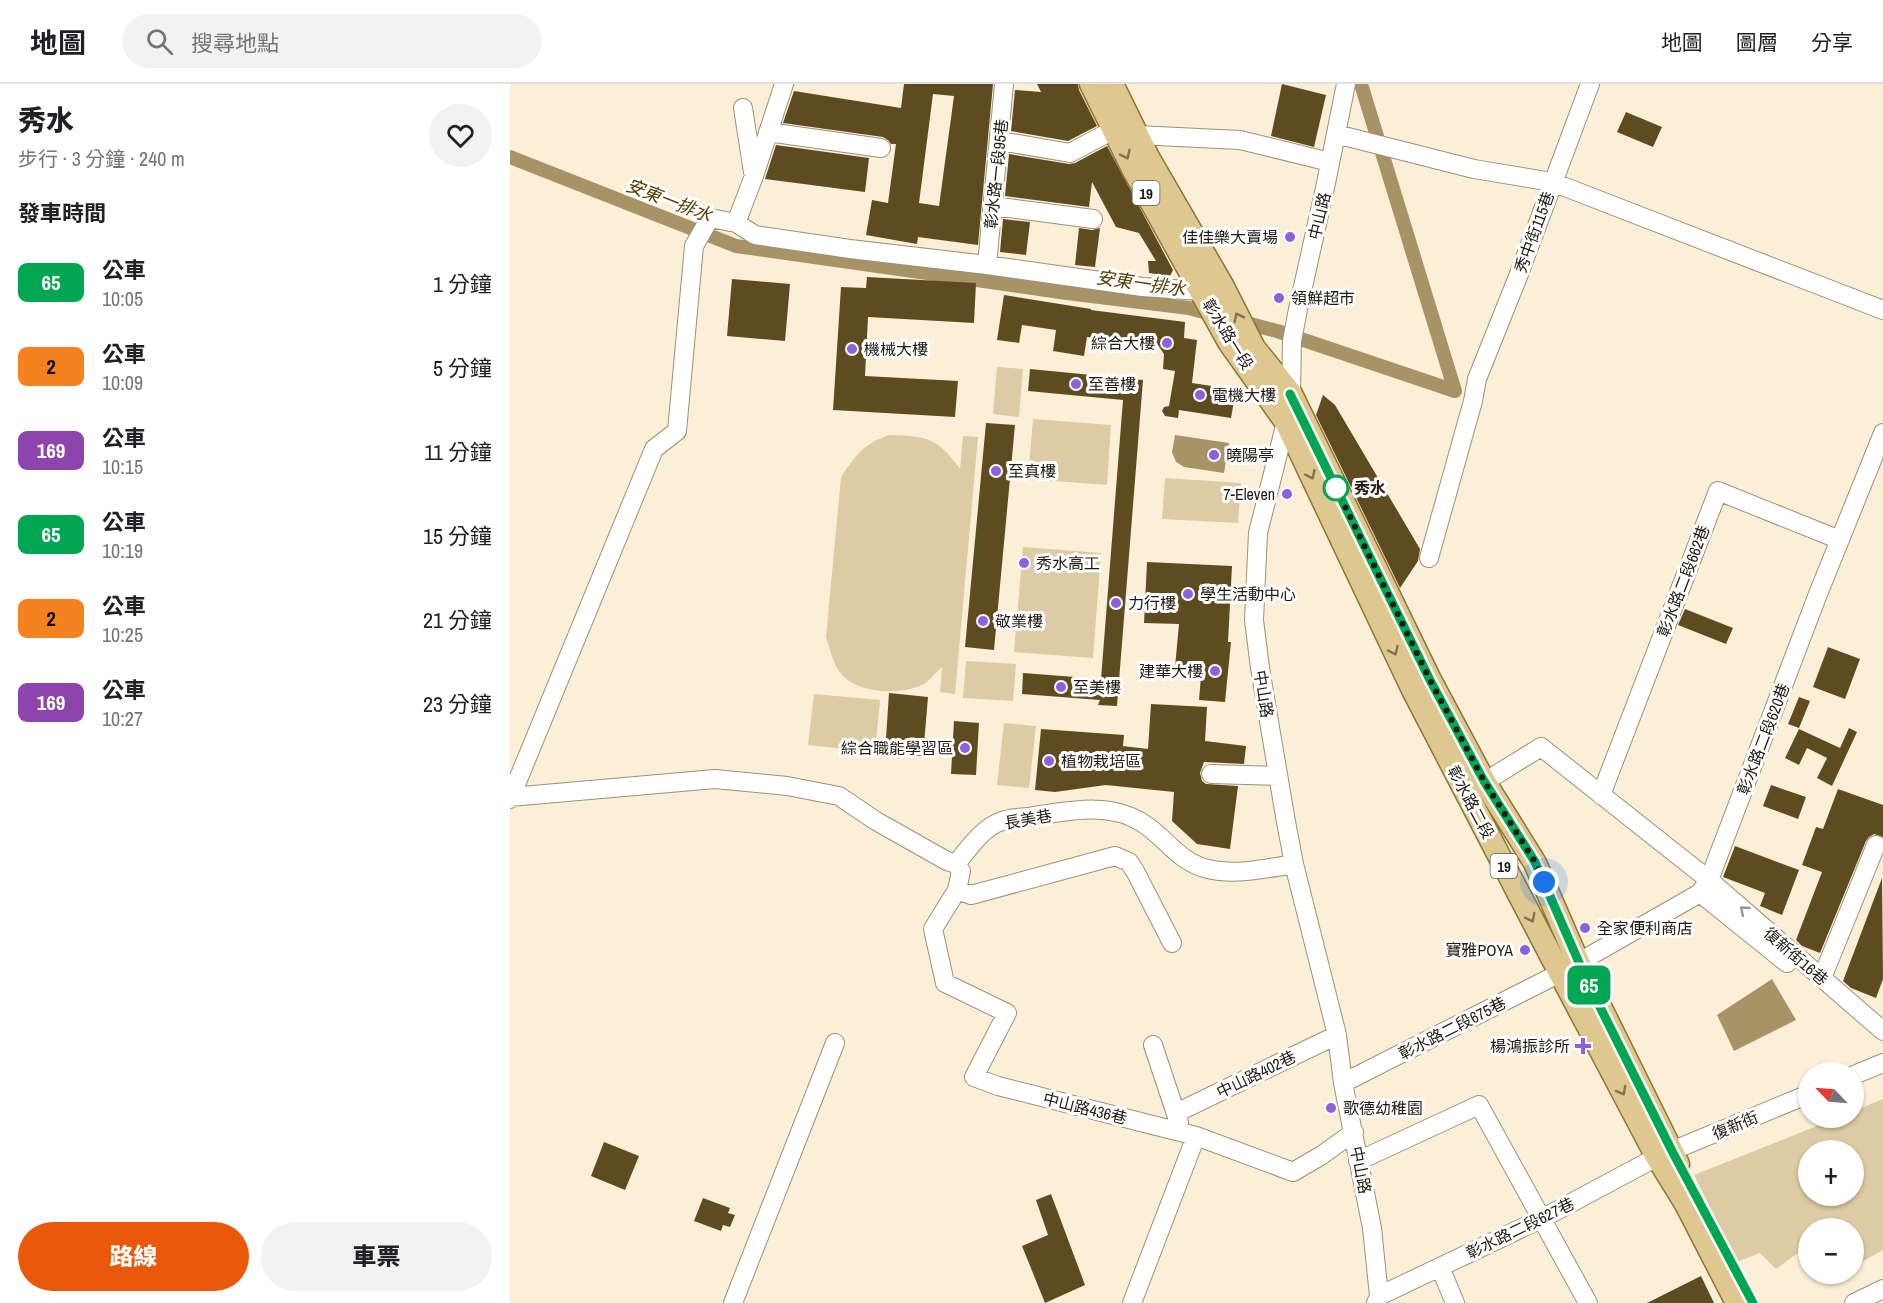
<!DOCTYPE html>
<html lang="zh-TW">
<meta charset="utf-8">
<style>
:root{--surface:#fff;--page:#f2f2f2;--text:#202124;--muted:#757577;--line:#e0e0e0;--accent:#ea580c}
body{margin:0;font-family:"Archivo Narrow","Noto Sans TC",sans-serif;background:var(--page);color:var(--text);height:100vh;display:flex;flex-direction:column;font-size:22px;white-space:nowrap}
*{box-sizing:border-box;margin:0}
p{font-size:20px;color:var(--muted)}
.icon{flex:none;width:33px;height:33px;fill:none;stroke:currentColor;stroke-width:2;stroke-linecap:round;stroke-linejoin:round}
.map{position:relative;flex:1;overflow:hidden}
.sheet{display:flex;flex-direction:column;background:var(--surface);width:510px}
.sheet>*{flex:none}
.badge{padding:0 12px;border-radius:9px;font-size:21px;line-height:39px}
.needle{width:39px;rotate:295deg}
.fabs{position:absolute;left:1288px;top:978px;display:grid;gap:12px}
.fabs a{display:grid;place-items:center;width:66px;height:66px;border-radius:50%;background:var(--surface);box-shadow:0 2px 4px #0004;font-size:30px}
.you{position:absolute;width:30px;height:30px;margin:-15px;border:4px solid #fff;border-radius:50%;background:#1a73e8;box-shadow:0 0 0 9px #1a73e833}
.map>.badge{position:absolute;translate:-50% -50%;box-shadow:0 0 0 3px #fff}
h2{padding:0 18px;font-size:22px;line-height:54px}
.round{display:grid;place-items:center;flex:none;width:63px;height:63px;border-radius:32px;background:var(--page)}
.headline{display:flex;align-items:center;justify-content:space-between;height:102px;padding:0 18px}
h1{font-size:28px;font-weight:800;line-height:45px}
.cta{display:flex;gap:12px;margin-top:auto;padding:12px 18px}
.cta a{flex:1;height:69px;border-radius:36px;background:var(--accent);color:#fff;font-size:24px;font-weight:800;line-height:69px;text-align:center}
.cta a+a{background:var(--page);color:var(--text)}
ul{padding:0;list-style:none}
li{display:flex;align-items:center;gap:18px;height:84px;padding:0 18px}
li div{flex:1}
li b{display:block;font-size:22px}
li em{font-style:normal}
li .badge{min-width:66px;font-weight:700;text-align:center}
header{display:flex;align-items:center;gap:36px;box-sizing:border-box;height:84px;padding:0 30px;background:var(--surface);border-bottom:2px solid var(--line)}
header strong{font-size:28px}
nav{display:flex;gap:33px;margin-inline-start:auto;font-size:21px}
.search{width:420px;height:54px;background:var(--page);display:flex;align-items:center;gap:15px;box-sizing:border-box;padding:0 21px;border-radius:33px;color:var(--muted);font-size:22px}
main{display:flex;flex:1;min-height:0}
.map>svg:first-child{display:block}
</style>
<header>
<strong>地圖</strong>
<div class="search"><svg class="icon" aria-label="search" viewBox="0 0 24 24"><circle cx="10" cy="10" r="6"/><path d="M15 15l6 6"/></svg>搜尋地點</div>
<nav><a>地圖</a><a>圖層</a><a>分享</a></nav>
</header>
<main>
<section class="sheet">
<div class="headline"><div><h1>秀水</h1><p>步行 · 3 分鐘 · 240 m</p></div><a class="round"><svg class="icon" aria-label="heart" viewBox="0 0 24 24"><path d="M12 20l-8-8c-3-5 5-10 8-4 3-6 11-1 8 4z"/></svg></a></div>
<h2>發車時間</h2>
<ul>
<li><span class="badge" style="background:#00a651;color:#fff">65</span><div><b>公車</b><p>10:05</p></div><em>1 分鐘</em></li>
<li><span class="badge" style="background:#f58220;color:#111">2</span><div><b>公車</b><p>10:09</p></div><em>5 分鐘</em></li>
<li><span class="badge" style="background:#8e44ad;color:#fff">169</span><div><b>公車</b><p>10:15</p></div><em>11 分鐘</em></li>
<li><span class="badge" style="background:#00a651;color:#fff">65</span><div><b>公車</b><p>10:19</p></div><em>15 分鐘</em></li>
<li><span class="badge" style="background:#f58220;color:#111">2</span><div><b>公車</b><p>10:25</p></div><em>21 分鐘</em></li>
<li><span class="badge" style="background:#8e44ad;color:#fff">169</span><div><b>公車</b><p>10:27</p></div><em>23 分鐘</em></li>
</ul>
<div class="cta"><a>路線</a><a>車票</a></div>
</section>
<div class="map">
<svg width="1373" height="1219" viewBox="0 0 1373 1219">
<rect width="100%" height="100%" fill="#fbf0d7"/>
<path fill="#dccba5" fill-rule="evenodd" d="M487,283L513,285L509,333L483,330Z
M523,335L601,341L597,401L518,395Z
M379,351C417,352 427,353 450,385L453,352L468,353L445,610L430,608L432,583C426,588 419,598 412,601C389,611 350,610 332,591C323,581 320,565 316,553L331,393C346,371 353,360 379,351Z
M655,394L731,399L728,439L652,435Z
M513,463L591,469L583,574L504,568Z
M456,577L506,580L503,617L453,614Z
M304,610L370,616L365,668L298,661Z
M494,639L526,642L519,704L487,701Z
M1373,1015V1166L1344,1182V1144H1299V1161L1266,1185L1250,1169L1227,1178L1184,1091L1327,1034H1344V1027ZM1299,1066H1344V1112H1299Z"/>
<path fill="#a79366" d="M665,351L719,359L714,389L674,383L666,378L662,368Z
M1262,895L1286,936L1224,967L1207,931Z"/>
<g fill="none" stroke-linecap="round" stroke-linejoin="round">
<path stroke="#a79366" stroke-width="14" d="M0,73L226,162L557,209L679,224L705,231
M729,237L767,247L945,307L851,0"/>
</g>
<path fill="#5e4c20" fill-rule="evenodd" d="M394,0H483L468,161L408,153L407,160L356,151L362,116L378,119L386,60H381L378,56L373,53L273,39L284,7L391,24ZM423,10L444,12L429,122L409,119Z
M527,0H568L569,6L587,42L558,57L501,47L505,6L531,8Z
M772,0L816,11L804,63L761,52Z
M1116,28L1152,43L1143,63L1107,48Z
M266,61L359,74L355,108L255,95Z
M597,62L663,186L660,192L639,189L638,177H646L629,149L606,143L582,98L579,123L495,112L499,70L559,80L565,79Z
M493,135L520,138L516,171L490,168Z
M569,144L582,146L590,144L585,183L565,181Z
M357,193L466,199L464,239L358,233L355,292L448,297L445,333L323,326L331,203L356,204Z
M222,195L280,200L275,257L217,252Z
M494,211L581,225V226L675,238L674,254L687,256L682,299L721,305L719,317H724L721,334L669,326L668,334L655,332L652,327L654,323L659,322L665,287L653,285L654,270L648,261L577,253L574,272L543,267L546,246L512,241L509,259L487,256Z
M520,285L633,296L607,622L588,621L590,616L512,610L513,589L591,595L613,316L518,307Z
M813,311L825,321L910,465L908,477L890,504L806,331Z
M476,339L505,341L484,566L455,563Z
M637,478L722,482L718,558H721L715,618L689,616L691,592L673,590L674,584L665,583L669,540L634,539Z
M1175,525L1223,544L1216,560L1168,541Z
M1318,563L1350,575L1335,615L1303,603Z
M379,609L418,613L413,672L375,669Z
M1289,613L1300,617L1289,644L1278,640Z
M641,620L697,623L695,657L736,662L734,680L694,678L690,689L692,697L696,700L728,702L720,765L687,760L662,737L664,708L596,701L545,708L525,706L531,645L614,651L613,662L638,665Z
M444,637L469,639L466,691L441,690Z
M1339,644L1347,648L1322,702L1307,694L1317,674L1297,664L1289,681L1275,674L1289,645L1330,664Z
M1261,701L1296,713L1288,735L1253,722Z
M1328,705L1373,721V753L1364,750L1359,753L1356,757L1310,869L1292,862L1286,856L1312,788L1292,781L1306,743L1313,745Z
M1225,762L1289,786L1272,831L1250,822L1255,809L1213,793Z
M1372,794L1373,895L1366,914L1341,904L1333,897Z
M94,1058L129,1072L115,1106L81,1092Z
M541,1110L575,1201L535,1219L512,1162L538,1151L526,1116Z
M193,1114L220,1124L218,1129L225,1131L220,1143L213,1141L211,1147L184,1137Z
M1191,1192L1204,1219H1137Z"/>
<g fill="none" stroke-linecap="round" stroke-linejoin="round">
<g stroke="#9b917a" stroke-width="20">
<path id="minor" d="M836,0L815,104L788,225L782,257L781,310L776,338L748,449L744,536L750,584L776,738L784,780L827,951L833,999L862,1144L869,1212L866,1219
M233,24L243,88
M258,48L371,64
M826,50L964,85L1042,98L1373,226
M627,51L730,56L820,78
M490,57L560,69L603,46
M483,122L583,135
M226,139L245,151L340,165L477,181L633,203L691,207
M477,181L494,0
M919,474L963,317L967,295L1009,190L1080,0
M701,690L768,692
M963,705L1031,663L1199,796L1373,947
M1091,711L1208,407L1330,456
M0,713L205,695L277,702L329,712L366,737L437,777L446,780
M0,715L144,365L167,347L184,162L200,134L226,139L244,92L274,0
M784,780C757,784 726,792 698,785C668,778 656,753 631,738C598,718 560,727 524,732C514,734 502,733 492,737C473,743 458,765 446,780L451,787L447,806L423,845L435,899L497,929L464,993L488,1002L686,1052L783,1088L812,1071L844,1048
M447,806L461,811L605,772L619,778L625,787L662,859
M1190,809L1277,879
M1312,894L1366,761
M643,961L669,1039
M1344,991L1373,979
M833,999L1050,889L1190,809L1199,796L1308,510L1373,349
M666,1029L827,951
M848,1077L969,1021L1078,1219
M930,1183L945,1219
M869,1212L1033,1134L1147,1073L1299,1010
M223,1219L325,959
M622,1219L686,1052
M1344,1219L1373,1205"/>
</g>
<g stroke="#8e7333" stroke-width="25">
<path id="major" d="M581,0L623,85L719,258L776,338L903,606L1050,889L1147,1073L1176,1120L1227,1219
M602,0L639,75L712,201L744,264L781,310L920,596L974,697L1025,779L1068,878L1168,1080"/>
</g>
<use href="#minor" stroke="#fff" stroke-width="18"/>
<use href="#major" stroke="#dfc88f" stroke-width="22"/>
</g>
<defs><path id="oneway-chevron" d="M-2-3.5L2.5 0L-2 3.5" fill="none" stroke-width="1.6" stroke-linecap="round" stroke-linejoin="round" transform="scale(1.5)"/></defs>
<g stroke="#7f7250">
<use href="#oneway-chevron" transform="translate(616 71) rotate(64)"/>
<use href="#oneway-chevron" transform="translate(728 233) rotate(-117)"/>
<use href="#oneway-chevron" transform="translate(801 391) rotate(65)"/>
<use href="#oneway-chevron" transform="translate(884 567) rotate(65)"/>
<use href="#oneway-chevron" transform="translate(1021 834) rotate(63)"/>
<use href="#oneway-chevron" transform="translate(1112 1007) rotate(62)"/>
</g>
<use stroke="#9a9894" href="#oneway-chevron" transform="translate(1234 826) rotate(-139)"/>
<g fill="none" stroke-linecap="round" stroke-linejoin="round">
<g stroke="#fff" stroke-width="14">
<path id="line" d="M780,310L920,596L974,697L1025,778L1078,899L1162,1067L1243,1219"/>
</g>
<use href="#line" stroke="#00a651" stroke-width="9"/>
<path stroke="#1f1b12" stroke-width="6" stroke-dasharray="0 10.8" d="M826,404L920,596L974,697L1025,778L1034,798"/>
</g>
<g fill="#8c61db" stroke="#fefefe" stroke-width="2">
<circle cx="780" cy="153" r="6"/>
<circle cx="769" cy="214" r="6"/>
<circle cx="657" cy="259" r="6"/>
<circle cx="342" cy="265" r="6"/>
<circle cx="566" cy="300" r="6"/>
<circle cx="690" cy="311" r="6"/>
<circle cx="704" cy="371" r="6"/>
<circle cx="486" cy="387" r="6"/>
<circle cx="777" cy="410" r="6"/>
<circle cx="514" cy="479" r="6"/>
<circle cx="678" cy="510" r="6"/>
<circle cx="606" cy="519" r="6"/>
<circle cx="473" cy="537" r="6"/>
<circle cx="705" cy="587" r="6"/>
<circle cx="551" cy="603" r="6"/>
<circle cx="455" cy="664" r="6"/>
<circle cx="539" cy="677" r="6"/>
<circle cx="1075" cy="844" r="6"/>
<circle cx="1015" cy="866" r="6"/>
<path d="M1070 953h6v6h6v6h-6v6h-6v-6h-6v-6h6z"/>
<circle cx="821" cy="1024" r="6"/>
</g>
<circle fill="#fff" stroke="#00a651" stroke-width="3" cx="826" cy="404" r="12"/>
<g text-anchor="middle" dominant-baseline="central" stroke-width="6" stroke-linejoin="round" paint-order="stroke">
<g fill="#fefefe" stroke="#625f59" stroke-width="1.5">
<rect x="622.5" y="97" width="27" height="24" rx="4.5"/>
<rect x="980.5" y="770" width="27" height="24" rx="4.5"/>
</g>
<g font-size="15" font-weight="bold" fill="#1f1b12">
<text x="636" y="109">19</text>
<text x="994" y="782">19</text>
</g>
<g font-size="16" fill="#1f1b12" stroke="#fefefe">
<text transform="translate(486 90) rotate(-84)">彰水路一段95巷</text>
<text transform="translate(809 132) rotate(-77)">中山路</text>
<text transform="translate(1024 148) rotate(-70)">秀中街115巷</text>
<text transform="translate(718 250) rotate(58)">彰水路一段</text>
<text transform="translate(1173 497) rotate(-69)">彰水路二段662巷</text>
<text transform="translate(754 610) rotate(81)">中山路</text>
<text transform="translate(1253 655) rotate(-69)">彰水路二段620巷</text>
<text transform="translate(961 718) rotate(62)">彰水路二段</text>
<text transform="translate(518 735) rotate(-10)">長美巷</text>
<text transform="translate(1286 872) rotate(41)">復新街16巷</text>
<text transform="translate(942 944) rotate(-27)">彰水路二段675巷</text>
<text transform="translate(746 990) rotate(-26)">中山路402巷</text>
<text transform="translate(575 1024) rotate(14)">中山路436巷</text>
<text transform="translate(1225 1041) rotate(-23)">復新街</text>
<text transform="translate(851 1086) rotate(79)">中山路</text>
<text transform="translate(1010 1144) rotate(-26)">彰水路二段627巷</text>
</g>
<g font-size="16" fill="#1f1b12" stroke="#fefefe" text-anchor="start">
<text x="768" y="153" text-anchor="end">佳佳樂大賣場</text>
<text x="781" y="214">領鮮超市</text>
<text x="645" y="259" text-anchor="end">綜合大樓</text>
<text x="354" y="265">機械大樓</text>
<text x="578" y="300">至善樓</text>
<text x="702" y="311">電機大樓</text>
<text x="716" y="371">曉陽亭</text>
<text x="498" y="387">至真樓</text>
<text x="765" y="410" text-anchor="end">7-Eleven</text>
<text x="526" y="479">秀水高工</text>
<text x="690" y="510">學生活動中心</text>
<text x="618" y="519">力行樓</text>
<text x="485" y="537">敬業樓</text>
<text x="693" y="587" text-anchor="end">建華大樓</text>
<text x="563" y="603">至美樓</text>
<text x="443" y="664" text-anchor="end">綜合職能學習區</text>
<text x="551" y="677">植物栽培區</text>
<text x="1087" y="844">全家便利商店</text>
<text x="1003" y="866" text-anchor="end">寶雅POYA</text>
<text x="1060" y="962" text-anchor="end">楊鴻振診所</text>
<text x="833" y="1024">歌德幼稚園</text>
</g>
<g font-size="16" font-weight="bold" fill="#1f1b12" stroke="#fefefe" text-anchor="start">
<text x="844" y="404">秀水</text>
</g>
<g font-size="18" font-style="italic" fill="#574207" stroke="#fefefe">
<text transform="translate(159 116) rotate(21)">安東一排水</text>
<text transform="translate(631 199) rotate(8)">安東一排水</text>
</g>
</g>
</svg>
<div class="fabs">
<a><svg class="needle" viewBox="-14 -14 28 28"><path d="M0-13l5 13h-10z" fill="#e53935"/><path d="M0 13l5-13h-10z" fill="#757577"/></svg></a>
<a>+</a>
<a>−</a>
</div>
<div class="you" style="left:1034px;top:798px"></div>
<b class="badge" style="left:1079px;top:901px;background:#00a651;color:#fff">65</b>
</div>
</main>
